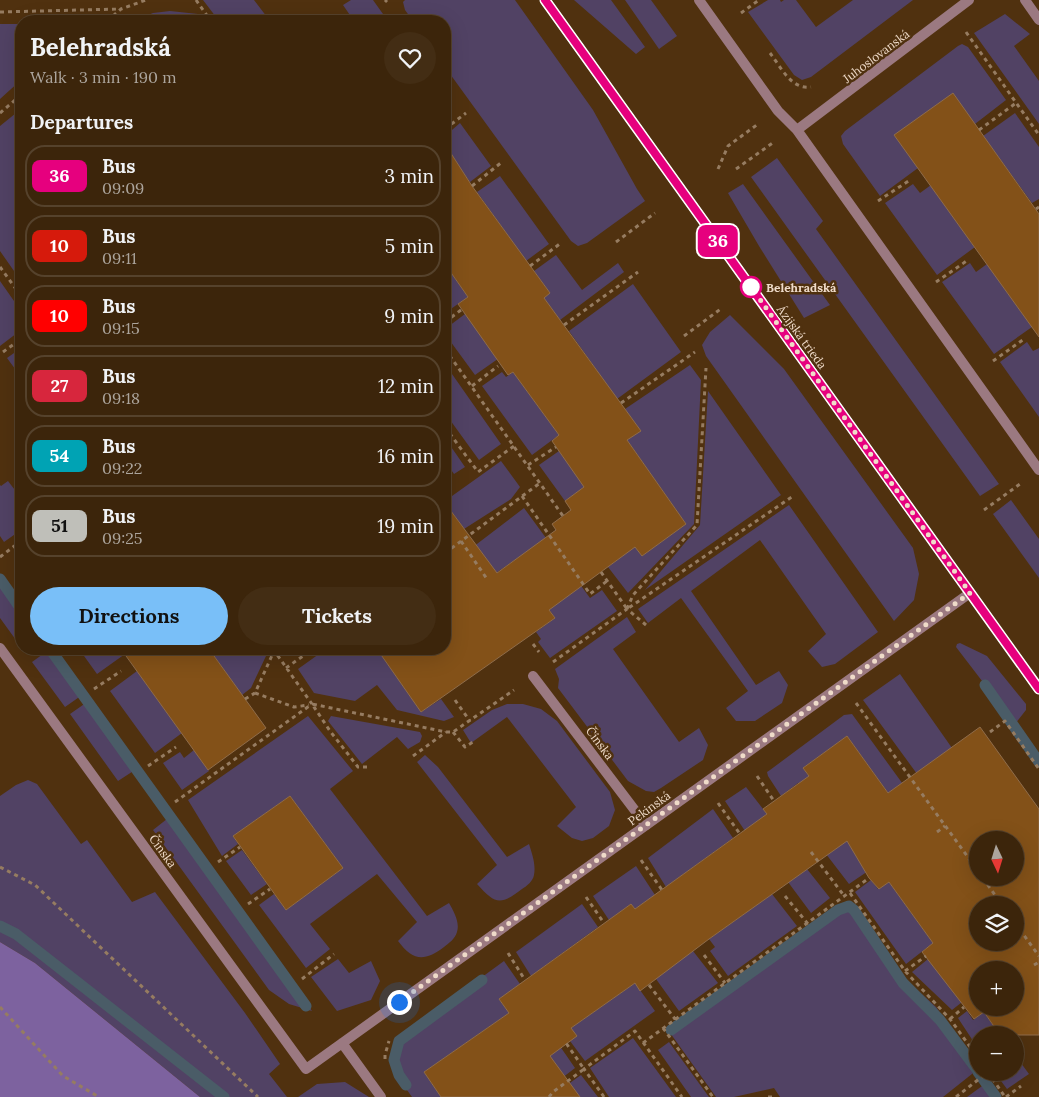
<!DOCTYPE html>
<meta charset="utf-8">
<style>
:root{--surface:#3c250b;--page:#432d14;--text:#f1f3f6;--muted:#aca59d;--line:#55422c;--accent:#79bff8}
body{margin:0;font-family:Lora,serif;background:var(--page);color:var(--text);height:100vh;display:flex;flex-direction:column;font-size:19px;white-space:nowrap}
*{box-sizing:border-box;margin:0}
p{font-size:16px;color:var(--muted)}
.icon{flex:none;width:28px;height:28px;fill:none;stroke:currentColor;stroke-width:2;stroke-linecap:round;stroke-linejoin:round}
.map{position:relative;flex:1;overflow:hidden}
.details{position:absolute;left:15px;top:15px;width:436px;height:640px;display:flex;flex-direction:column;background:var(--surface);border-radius:20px;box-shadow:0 5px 20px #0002,0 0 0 1px var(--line)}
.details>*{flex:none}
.badge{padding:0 10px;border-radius:8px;font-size:18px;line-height:32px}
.needle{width:32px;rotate:176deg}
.tools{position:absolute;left:969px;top:831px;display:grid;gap:10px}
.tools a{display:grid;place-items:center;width:55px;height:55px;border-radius:50%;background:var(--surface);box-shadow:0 5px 20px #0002,0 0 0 1px var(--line);font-size:25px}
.you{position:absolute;width:25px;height:25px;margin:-12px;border:4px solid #fff;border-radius:50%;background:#1a73e8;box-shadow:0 0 0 8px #1a73e833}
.map>.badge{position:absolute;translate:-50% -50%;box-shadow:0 0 0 2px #fff}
h2{padding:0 15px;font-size:19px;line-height:45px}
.round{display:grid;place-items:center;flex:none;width:52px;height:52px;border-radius:26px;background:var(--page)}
.overview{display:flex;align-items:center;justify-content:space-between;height:85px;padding:0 15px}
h1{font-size:24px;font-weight:700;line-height:38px}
.primary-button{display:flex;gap:10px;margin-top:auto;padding:10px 15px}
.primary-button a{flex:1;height:58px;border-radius:30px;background:var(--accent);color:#111;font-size:20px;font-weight:700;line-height:58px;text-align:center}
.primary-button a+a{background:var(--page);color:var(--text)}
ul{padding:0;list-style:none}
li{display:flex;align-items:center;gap:15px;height:62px;margin:0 10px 8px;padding:0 5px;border:2px solid var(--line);border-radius:20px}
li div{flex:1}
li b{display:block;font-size:19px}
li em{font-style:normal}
li .badge{min-width:55px;font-weight:700;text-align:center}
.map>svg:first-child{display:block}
</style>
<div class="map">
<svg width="1039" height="1097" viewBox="0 0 1039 1097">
<rect width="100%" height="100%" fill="#50310f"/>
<path fill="#514264" d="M203,0H254L270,21H219Z
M351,0H373L388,21H354L343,5Z
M405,0H515L593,110L637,189L645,201L587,243L578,246L571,241L445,67V21H413L405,10L403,2Z
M574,0H611L645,47L636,54Z
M625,0H651L677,36L659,49Z
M768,0H780L781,2L784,0H796L816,27L853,0H913L811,77L802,80L794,75L748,12Z
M170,11L198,14L203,21H134L153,13Z
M1005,14L1030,34L1014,46L1039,81V124L974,33Z
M0,24H21V80L0,99Z
M962,44L968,47L1006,100L918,168L880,196L843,144L841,136L845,131L958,46Z
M21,109V281L0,251V126Z
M1015,113L1039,147V199L1032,203L983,136Z
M460,123L491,166L470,182L445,148V136Z
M777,158L823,221L816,229L999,484L980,496L751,177Z
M500,176L549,244L526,261L477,192Z
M743,184L830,305L804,318L759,246L728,193Z
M913,184L920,193L931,185L975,247L937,275L885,203Z
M556,255L582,290L618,263L624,272L560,320L544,298L550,293L534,271Z
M970,263L976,272L987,264L1032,327L994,354L942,282Z
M445,264L468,297L445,313Z
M0,281L21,311V330L0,346Z
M633,284L681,352L617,399L569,331Z
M465,314L502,356L475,375L445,334V329Z
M730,315L784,369L913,548L919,574L914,600L894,621L706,356L702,345L710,332Z
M1027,342L1033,351L1039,348V417L1000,362Z
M21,348V377L7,358Z
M445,364L501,444L479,460L445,413Z
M690,365L701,380L694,524L628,593L608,567L625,554L632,543L642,556L686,524L627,440L640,431L625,409Z
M502,372L506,377L513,372L559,435L532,455L482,386Z
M708,391L781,495L645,590L700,525Z
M445,438L465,467L454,474L445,461Z
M559,451L563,457L571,451L593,481L565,501L539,465Z
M501,461L520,487L511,499L464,529L445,503V501Z
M8,481L21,498L17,504L21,510V530L4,542L0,536V485L1,486Z
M1011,500L1039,539V578L993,514Z
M789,505L878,632L835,664L822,667L808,651L826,634L760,540L691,591L756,685L779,671L788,685L782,703L755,721H736L726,708L748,691L681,598L648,623L638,609Z
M524,508L590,598L602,590L617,611L550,658L538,642L541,639L536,632L555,618L515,560L493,575L473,547Z
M0,575L21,605V647L0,618Z
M627,617L636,632L613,649L679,742L699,728L708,745L703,760L661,788L654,792L646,791L628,781L558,688L559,679L555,669Z
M960,643L987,656L1026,704V710L1015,724L956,647L957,644Z
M50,649H53L85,693L65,707L32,662Z
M79,649H122L125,654L97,674Z
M209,649H261L266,656L251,688L242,695Z
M326,649H388L381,654L421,712L441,699L454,717L444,721L397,710L377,685L355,701L314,693L298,669Z
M137,671L182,733L155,753L110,691Z
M900,674L952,748L978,840L977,856L863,700Z
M90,700L138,768L118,781L70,714Z
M507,704H523L541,709L557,721L610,792L615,810L609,826L593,838L582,841L572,838L557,826L576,807L507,717L471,743L463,730L492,710Z
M852,714L921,809L907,819L847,736L803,768L813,782L798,783L781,796L768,776L767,772L770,770L844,715Z
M308,716L353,771L330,789L427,916L449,903C454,912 460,922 457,932C455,939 449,943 444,947C424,962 413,961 398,941L417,922L377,874L310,924L330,949L306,968L259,905L274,894L286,910L343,868L290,796L233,836L238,844L222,856L188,800Z
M331,716L420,732L422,736L420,742L408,749L397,737L362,764L328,721Z
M194,750L209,771L182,790L163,763L180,752L184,758Z
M425,755L438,767L507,857L529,844C532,854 536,864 534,875C533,881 527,886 522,889C500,906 495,904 477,884L497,865L417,762Z
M28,780L37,784L81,844L87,840L132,902L155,892L245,1013L280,1064L269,1074L287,1097H200L35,963L0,942V796L16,785Z
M746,787L767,814L745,831L725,801Z
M713,809L733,838L666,887L648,858Z
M172,815L184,831L312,1011L289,1004L269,990L153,830Z
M854,834L877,865L849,884L826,854Z
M242,850L267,884L251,895L226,861Z
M636,866L655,895L635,909L631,904L609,920L593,896Z
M807,869L830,898L811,913L788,882Z
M871,880L878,889L889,882L933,943L906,964L855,892Z
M772,894L797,926L728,976L710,951L715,947L709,939Z
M849,903L855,906L904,978L936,1007L977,1065V1070L943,1097H780L774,1088L734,1097H716L668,1030L837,907Z
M582,904L598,927L531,976L516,952Z
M693,951L718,983L679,1011L651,972Z
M338,959L349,973L371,961L380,981L371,1000L337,1011L311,977Z
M928,959L971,995L952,1010L912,972Z
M504,961L520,984L499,999L509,1013L424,1072L441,1097H412L397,1076L392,1058L396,1040Z
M635,983L655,1011L585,1061L570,1041L571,1028Z
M967,1011L973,1020L984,1012L1000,1035H978L977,1047L958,1018Z
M633,1038L676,1097H609L590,1068Z
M555,1039L575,1068L562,1078L537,1052Z
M669,1042L709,1097H691L658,1050Z
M1015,1055L1029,1074L1007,1089L995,1073L1015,1072Z
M581,1075L598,1097H580L567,1085Z
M989,1081L1000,1097H967Z
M345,1082L369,1097H298L317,1084Z"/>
<path fill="#7d629f" d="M0,942L35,963L200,1097H0Z"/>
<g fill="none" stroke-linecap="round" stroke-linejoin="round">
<path stroke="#4a5c67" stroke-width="11" d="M0,579L21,609
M50,649L306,1006
M985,685L1039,762
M0,926L16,934L224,1097
M671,1030L838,910L849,906L854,910L903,983L940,1020L978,1071
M978,1072L996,1097
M406,1085L399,1075L394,1060L399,1041L482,980"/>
</g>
<path fill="#835118" stroke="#8f6c4a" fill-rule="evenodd" d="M953,93L1039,214V337L894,135Z
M445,144L472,186L550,293L544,298L641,431L627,440L686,524L642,556L635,547L549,610L555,618L421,712L377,649H445V503L497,573L556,530L552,524L571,510L565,501L584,487L552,441L559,435L513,372L508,375L458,304L468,297L445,264Z
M121,649H209L266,728L208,770Z
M980,727L1039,809V1035H1000L984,1012L974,1019L922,952L933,943L889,882L879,889L869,878L847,841L709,939L640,991L635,983L571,1028L577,1036L550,1056L580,1097H441L424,1072L509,1013L499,999L631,904L635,909L767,814L763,809L809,776L803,768L847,736L888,793ZM978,840H1015V878H978ZM978,905H1015V942H978ZM978,970H1015V1008H978Z
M290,796L343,868L286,910L233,836Z"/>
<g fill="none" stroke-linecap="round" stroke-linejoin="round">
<path stroke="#967c61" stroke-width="3" stroke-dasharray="4 4" stroke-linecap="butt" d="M196,0L211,21
M385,2L387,0
M0,12L121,9
M741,13L759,0
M107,21L121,9L146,0
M966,32L1039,135
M770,53C781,67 791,90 811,87
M0,113L21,95
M445,129L466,113
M979,130L1016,103
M718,169L728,146L758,124
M736,169L774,142
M472,186L502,162
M878,201L910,180
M1036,209L1039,207
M616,242L655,213
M530,266L561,243
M0,267L21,296
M936,282L968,260
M445,322L461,310
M564,325L638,272
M684,336L722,308
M445,349L563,516
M3,352L21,339
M993,361L1024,339
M472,386L498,366
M621,403L695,352
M445,427L478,472L514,446
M528,465L556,447
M522,496L590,594L607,581
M984,510L1020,484
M461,541L487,579
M445,553L540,483
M0,557L21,541
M601,572L627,609L793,496
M627,609L633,595L697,525L706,368
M533,644L539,652
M277,655L286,649
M553,662L627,609L646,625
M286,668L313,649
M94,689L121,671
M255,693L294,707L309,705
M245,699L255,693L274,651
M455,700L470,721
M856,703L978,871
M453,732L465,747L473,742
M990,732L1005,721L1039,769
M413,756L446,732
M148,766L176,747
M367,767H358L330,731L312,704L446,732H453L514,690
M757,776L774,801
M175,802L312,704L273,649
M718,803L740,834
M937,832L945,826
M811,852L845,897
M641,860L662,890
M218,862L240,847
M0,867L35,885L258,1097
M983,878L1002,905
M850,893L905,971L950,1019L978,1058
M785,896L808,924
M586,897L604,923
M248,904L270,889
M1015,923L1039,956
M508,953L525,980
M704,955L725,983
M1034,965L1039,962
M905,971L926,956
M302,979L334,954
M649,985L675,1019
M0,1007L63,1076L99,1097
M950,1019L964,1007
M663,1028L713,1097
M643,1043L869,878
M385,1059V1055L389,1041
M988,1072L1005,1097
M549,1097L553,1092L584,1069L566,1043
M604,1097L584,1069L635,1031L682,1097
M768,1097H772
M956,1097L988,1072
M1006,1097L1021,1086"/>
<path stroke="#9b7981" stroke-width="10" d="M1025,0L1039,20
M533,676L646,825"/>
<path stroke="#9b7981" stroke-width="10" d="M699,0L778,111L797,130L1039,470
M797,130L969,0
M0,648L306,1069L970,593
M342,1043L381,1097"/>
<path stroke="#d39da9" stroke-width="10" d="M545,0L1039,689"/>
</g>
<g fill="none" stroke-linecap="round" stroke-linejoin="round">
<g stroke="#fff" stroke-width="11">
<path id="line" d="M545,0L1039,689"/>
</g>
<use href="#line" stroke="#e6007e" stroke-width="8"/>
<path stroke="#efdbc9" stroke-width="5" stroke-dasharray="0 9" d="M399,1002L970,593L751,287"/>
</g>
<circle fill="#fff" stroke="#e6007e" stroke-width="2.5" cx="751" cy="287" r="10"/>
<g text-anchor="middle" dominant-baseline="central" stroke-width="5" stroke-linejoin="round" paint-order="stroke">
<g font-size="12" fill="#efdbc9" stroke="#50310f">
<text transform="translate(876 56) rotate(-37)">Juhoslovanská</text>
<text transform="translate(802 337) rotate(54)">Ázijská trieda</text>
<text transform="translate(600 743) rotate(53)">Čínska</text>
<text transform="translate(649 808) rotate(-36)">Pekinská</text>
<text transform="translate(163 851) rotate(54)">Čínska</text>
</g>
<g font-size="12" font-weight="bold" fill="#efdbc9" stroke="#50310f" text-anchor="start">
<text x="766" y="287">Belehradská</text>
</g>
</g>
</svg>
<div class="tools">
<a><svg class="needle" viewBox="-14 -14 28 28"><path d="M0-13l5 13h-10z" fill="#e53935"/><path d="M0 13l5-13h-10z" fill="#aca59d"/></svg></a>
<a><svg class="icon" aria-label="layers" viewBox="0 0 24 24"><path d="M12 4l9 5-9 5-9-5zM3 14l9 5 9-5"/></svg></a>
<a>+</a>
<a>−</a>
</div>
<div class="you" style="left:399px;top:1002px"></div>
<b class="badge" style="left:718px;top:241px;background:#e6007e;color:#fff">36</b>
<section class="details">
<div class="overview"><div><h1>Belehradská</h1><p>Walk · 3 min · 190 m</p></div><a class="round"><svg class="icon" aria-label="heart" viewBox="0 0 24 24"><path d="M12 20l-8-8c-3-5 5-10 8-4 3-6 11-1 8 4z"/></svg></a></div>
<h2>Departures</h2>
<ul>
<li><span class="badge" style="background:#e6007e;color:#fff">36</span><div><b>Bus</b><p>09:09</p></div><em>3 min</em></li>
<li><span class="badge" style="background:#d61a0c;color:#fff">10</span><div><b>Bus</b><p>09:11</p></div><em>5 min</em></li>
<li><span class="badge" style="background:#f00;color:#fff">10</span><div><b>Bus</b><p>09:15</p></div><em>9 min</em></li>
<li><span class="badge" style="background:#d7263d;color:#fff">27</span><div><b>Bus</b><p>09:18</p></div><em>12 min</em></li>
<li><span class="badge" style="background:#00a3b4;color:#fff">54</span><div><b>Bus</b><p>09:22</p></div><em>16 min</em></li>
<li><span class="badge" style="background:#bfbfb9;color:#111">51</span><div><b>Bus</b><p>09:25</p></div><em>19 min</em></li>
</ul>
<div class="primary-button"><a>Directions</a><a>Tickets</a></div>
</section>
</div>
